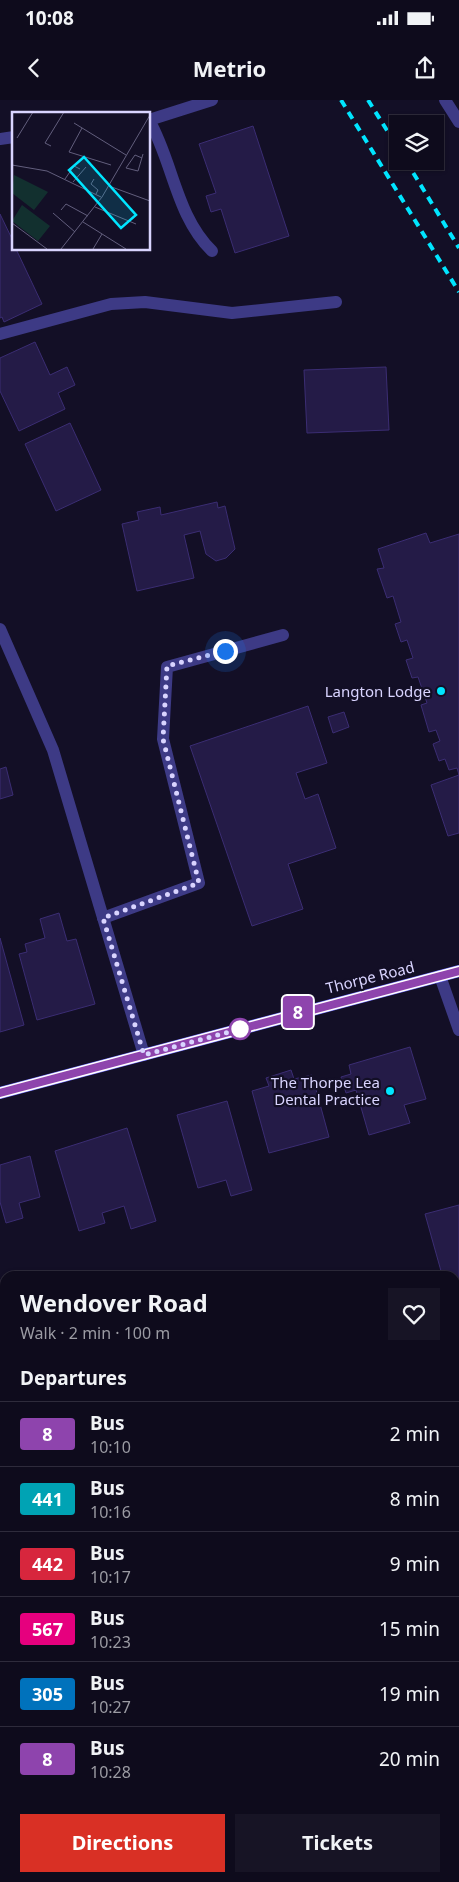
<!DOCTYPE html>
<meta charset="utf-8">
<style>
:root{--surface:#0e0b1c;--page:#171425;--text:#f1f3f6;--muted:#9b9ba3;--line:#2e2b3b;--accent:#d93025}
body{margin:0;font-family:"Noto Sans",sans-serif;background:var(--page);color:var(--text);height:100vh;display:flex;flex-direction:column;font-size:19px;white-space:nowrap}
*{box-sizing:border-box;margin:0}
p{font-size:16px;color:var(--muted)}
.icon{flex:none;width:28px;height:28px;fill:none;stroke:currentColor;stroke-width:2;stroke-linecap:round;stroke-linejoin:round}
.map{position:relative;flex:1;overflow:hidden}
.sheet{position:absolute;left:0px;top:1171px;width:460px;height:611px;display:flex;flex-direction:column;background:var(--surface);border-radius:15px 15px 0 0;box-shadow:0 1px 4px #0004,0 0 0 1px var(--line)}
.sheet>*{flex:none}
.badge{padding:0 10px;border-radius:4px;font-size:18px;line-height:32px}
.fabs{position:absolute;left:389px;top:15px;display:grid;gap:10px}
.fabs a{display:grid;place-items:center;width:55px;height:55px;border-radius:0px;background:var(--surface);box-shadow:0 1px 4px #0004,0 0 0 1px var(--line);font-size:25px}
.you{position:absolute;width:25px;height:25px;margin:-12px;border:4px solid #fff;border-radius:50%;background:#1a73e8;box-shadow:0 0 0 8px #1a73e833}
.map>.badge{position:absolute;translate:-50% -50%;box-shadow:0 0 0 2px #fff}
h2{padding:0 20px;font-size:19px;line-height:45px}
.round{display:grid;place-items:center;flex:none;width:52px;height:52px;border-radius:0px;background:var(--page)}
.head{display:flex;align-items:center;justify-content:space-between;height:85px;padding:0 20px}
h1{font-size:24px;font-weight:700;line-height:38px}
.action{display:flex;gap:10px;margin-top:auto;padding:10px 20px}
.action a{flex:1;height:58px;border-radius:0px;background:var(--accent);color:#fff;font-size:20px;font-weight:700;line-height:58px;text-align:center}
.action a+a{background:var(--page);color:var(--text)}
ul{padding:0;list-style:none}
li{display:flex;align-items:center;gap:15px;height:65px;padding:0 20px;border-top:1px solid var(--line)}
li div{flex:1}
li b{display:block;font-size:19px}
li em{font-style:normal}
li .badge{min-width:55px;font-weight:700;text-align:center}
.status{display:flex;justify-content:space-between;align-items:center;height:35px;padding:0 25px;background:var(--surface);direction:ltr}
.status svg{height:14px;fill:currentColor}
header{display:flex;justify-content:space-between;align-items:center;height:65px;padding:0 20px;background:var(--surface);font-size:22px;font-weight:700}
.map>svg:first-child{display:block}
</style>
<div class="status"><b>10:08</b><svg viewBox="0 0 49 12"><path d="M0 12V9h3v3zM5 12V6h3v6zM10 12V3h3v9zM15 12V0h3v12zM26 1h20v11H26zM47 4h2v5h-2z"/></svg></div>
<header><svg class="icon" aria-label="back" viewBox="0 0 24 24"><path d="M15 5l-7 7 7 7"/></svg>Metrio<svg class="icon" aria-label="share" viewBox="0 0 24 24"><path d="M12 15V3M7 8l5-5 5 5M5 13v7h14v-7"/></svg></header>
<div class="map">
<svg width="459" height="1782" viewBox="0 0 459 1782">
<rect width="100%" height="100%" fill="#130f26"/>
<path fill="#241b47" stroke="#3b2d73" d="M253,26L289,136L235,153L221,109L211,112L206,96L216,93L199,44Z
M0,114L14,143V149H16L42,204L4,222L2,217L0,218Z
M35,242L50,275L67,267L75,285L58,293L65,309L19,331L0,291V258Z
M386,267L389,330L307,333L304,270Z
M70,323L101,390L56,411L25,344Z
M217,402L218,408L225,406L235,449L226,458L216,461L206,454L200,431L184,435L194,478L137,491L122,424L139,420L137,412L160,407L161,415Z
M426,433L430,443L459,434V733L448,736L431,685L459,675L457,668L449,670L445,659L439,661L433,644L440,641L436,630L429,632L421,605L427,603L418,577L412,578L406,560L413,558L407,540L401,542L395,524L401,522L393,496L387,498L377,469L384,468L378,449Z
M308,606L327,663L296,673L305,699L318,694L336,748L288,764L303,809L252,826L190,646Z
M344,612L349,627L333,633L328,617Z
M6,667L13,695L0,699V669Z
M59,813L67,841L76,839L95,904L37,920L19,854L27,852L25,844L45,838L40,819Z
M0,838L24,925L0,932Z
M410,947L426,999L404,1005L410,1023L369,1035L356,990L346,993L341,977L351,974L349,965Z
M291,970L294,979L312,975L329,1037L269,1053L252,991L269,986L266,978Z
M227,1001L252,1090L231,1096L226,1080L198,1088L177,1015Z
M127,1028L156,1121L131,1129L124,1106L102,1113L105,1123L79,1131L55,1051Z
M30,1056L40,1097L19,1103L23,1118L6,1123L0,1102V1065Z
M459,1105V1233L455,1219V1176H434L433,1173L441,1171L425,1114Z
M459,1254V1275L455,1276V1255Z
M459,1282V1363L455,1366V1285Z
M459,1378V1415L457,1417L455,1380Z
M0,1464L5,1471V1531L0,1534Z
M75,1778H103L82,1782H76Z
M154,1778H175L176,1782L133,1781Z
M319,1778H373L374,1782H320Z"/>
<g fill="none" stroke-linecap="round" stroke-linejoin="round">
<path stroke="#3d3a85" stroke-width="12" d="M149,20C173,62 176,116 212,151
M149,20L212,0
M0,39L14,37
M0,234L111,204L145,202L232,213L336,202
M103,818L199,783L163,639L167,567L283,535"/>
<path stroke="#3d3a85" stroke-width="12" d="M445,0L459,22
M0,529L53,650L144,955
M440,876L459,930
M0,1366L5,1379
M238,1778L241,1782"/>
<path stroke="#6f6bff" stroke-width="12" d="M0,993L459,871"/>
<path stroke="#00e5ff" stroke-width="4" stroke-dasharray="8 6" stroke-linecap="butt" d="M341,0L459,192
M368,0L398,48
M406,61L459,148"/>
</g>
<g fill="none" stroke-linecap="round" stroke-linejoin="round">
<g stroke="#fff" stroke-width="11">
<path id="line" d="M0,993L459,871"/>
</g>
<use href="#line" stroke="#8e44ad" stroke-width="8"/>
<path stroke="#d9d4ff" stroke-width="5" stroke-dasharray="0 9" d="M225,551L167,566L163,639L199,783L103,818L144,955L240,929"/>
</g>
<g fill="#00e5ff" stroke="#130f26" stroke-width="2">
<circle cx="441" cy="591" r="5"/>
<circle cx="390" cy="991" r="5"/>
</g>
<circle fill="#fff" stroke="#8e44ad" stroke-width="2.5" cx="240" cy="929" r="10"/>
<g text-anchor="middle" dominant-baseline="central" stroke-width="4.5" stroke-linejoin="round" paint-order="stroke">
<g font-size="15" fill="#d9d4ff" stroke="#130f26" text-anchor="end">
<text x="431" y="591">Langton Lodge</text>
<text x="380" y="982">The Thorpe Lea<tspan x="380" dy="17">Dental Practice</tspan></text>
</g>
<g font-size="15" fill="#d9d4ff" stroke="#130f26">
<text transform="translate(370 877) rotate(-14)">Thorpe Road</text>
</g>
</g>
<g transform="translate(12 12)">
<rect width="138" height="138" fill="#130f26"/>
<path d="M2,63L36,80L22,98L0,81ZM10,93L38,114L26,129L0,109Z" fill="#12302f"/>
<path fill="none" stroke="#625e7d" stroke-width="1" d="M62,11L114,43M70,16L57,40L99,53M5,26L21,0M39,34L33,31L52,0M130,46L123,43L114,56L126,59L131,42M0,53L35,59L89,85M53,67L62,54L68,57M82,67L79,72L86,78L84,82M61,70L74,55M97,74L138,89M83,95L124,112M49,98L54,92L76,104M41,101L63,120M71,110L114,137M0,111L35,137M49,137L90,85L138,3M81,137L90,122"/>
<path fill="#00e5ff" fill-opacity="0.15" stroke="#00e5ff" stroke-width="2.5" d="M72,45L124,103L109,116L57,58Z"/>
<rect width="138" height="138" fill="none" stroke="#d9d4ff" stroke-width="2.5"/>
</g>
</svg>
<div class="fabs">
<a><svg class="icon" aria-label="layers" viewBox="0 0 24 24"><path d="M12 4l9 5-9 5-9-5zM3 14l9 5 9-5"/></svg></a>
</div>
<div class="you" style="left:225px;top:551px"></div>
<b class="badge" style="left:298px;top:912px;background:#8e44ad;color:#fff">8</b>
<section class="sheet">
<div class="head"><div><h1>Wendover Road</h1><p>Walk · 2 min · 100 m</p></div><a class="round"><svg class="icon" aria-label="heart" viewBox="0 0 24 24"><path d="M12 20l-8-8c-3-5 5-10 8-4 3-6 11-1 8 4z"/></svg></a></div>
<h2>Departures</h2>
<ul>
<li><span class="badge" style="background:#8e44ad;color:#fff">8</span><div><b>Bus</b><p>10:10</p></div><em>2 min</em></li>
<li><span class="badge" style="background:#00a3b4;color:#fff">441</span><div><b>Bus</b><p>10:16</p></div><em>8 min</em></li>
<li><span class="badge" style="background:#d7263d;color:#fff">442</span><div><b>Bus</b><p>10:17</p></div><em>9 min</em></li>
<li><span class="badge" style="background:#e6007e;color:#fff">567</span><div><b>Bus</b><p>10:23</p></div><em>15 min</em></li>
<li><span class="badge" style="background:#0072bc;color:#fff">305</span><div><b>Bus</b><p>10:27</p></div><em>19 min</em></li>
<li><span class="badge" style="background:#8e44ad;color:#fff">8</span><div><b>Bus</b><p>10:28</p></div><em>20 min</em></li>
</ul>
<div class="action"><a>Directions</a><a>Tickets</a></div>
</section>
</div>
